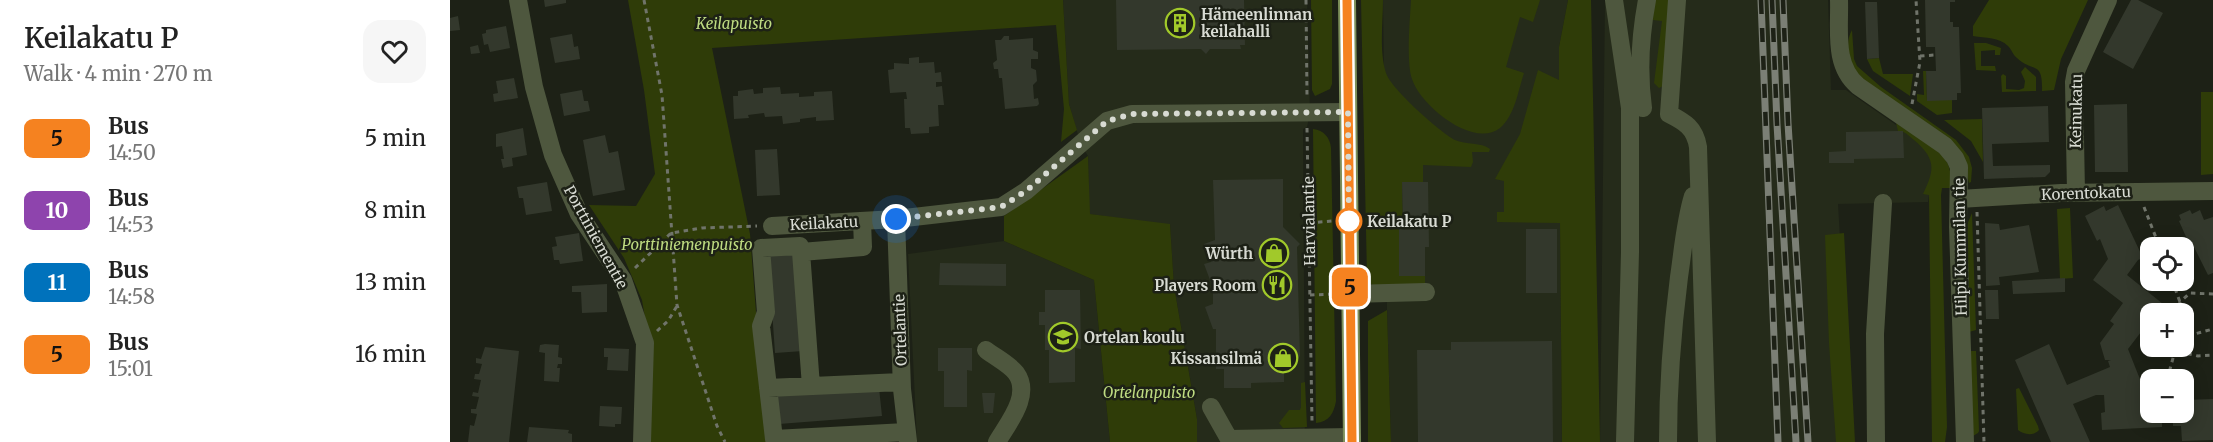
<!DOCTYPE html>
<meta charset="utf-8">
<style>
:root{--surface:#fff;--page:#f6f6f6;--text:#222;--muted:#767676}
body{margin:0;font-family:Merriweather,serif;background:var(--page);color:var(--text);height:100vh;display:flex;flex-direction:column;font-size:22px;white-space:nowrap}
*{box-sizing:border-box;margin:0}
p{font-size:20px;color:var(--muted)}
.icon{flex:none;width:33px;height:33px;fill:none;stroke:currentColor;stroke-width:2;stroke-linecap:round;stroke-linejoin:round}
.map{position:relative;flex:1;overflow:hidden}
.panel{display:flex;flex-direction:column;background:var(--surface);width:450px}
.panel>*{flex:none}
.badge{padding:0 12px;border-radius:9px;font-size:21px;line-height:39px}
.tools{position:absolute;left:1690px;top:237px;display:grid;gap:12px}
.tools a{display:grid;place-items:center;width:54px;height:54px;border-radius:12px;background:var(--surface);box-shadow:0 3px 15px #0003;font-size:30px}
.you{position:absolute;width:30px;height:30px;margin:-15px;border:4px solid #fff;border-radius:50%;background:#1a73e8;box-shadow:0 0 0 9px #1a73e833}
.map>.badge{position:absolute;translate:-50% -50%;box-shadow:0 0 0 3px #fff}
.round{display:grid;place-items:center;flex:none;width:63px;height:63px;border-radius:18px;background:var(--page)}
.head{display:flex;align-items:center;justify-content:space-between;height:102px;padding:0 24px}
h1{font-size:28px;font-weight:600;line-height:45px}
ul{padding:0;list-style:none}
li{display:flex;align-items:center;gap:18px;height:72px;padding:0 24px}
li div{flex:1}
li b{display:block;font-size:22px}
li em{font-style:normal}
li .badge{min-width:66px;font-weight:700;text-align:center}
main{display:flex;flex:1;min-height:0}
.map>svg:first-child{display:block}
</style>
<main>
<section class="panel">
<div class="head"><div><h1>Keilakatu P</h1><p>Walk · 4 min · 270 m</p></div><a class="round"><svg class="icon" aria-label="heart" viewBox="0 0 24 24"><path d="M12 20l-8-8c-3-5 5-10 8-4 3-6 11-1 8 4z"/></svg></a></div>
<ul>
<li><span class="badge" style="background:#f58220;color:#111">5</span><div><b>Bus</b><p>14:50</p></div><em>5 min</em></li>
<li><span class="badge" style="background:#8e44ad;color:#fff">10</span><div><b>Bus</b><p>14:53</p></div><em>8 min</em></li>
<li><span class="badge" style="background:#0072bc;color:#fff">11</span><div><b>Bus</b><p>14:58</p></div><em>13 min</em></li>
<li><span class="badge" style="background:#f58220;color:#111">5</span><div><b>Bus</b><p>15:01</p></div><em>16 min</em></li>
</ul>
</section>
<div class="map">
<svg width="1763" height="442" viewBox="0 0 1763 442">
<rect width="100%" height="100%" fill="#1d2116"/>
<path fill="#252b1a" d="M613,0H857L860,113L857,127L853,129L855,442H747V419L724,286L720,225L639,214L638,156L631,145L619,104Z
M933,0H1118L1109,47V125L1093,222H1110L1112,442H941L937,310Z
M1155,0H1378L1381,90H1396L1482,150L1492,166L1479,195L1478,202L1388,204L1402,442H1150Z
M554,241L644,280L660,442H467L458,254Z"/>
<path fill="#2f3c08" d="M178,0H613L619,104L627,130L611,142L614,109L606,25L262,48L300,234L316,442H196L202,359L192,300L174,258L139,205L186,206L205,174L194,90Z
M861,0H882V84L880,89L865,96L862,90Z
M911,0H933C933,23 929,51 936,73C941,89 990,132 1005,140C1016,145 1031,142 1040,149L1039,152H1022L1023,162L1021,167L973,165V182H952L953,223H949V275L975,276V286L927,289L921,284L917,276Z
M961,0H1090L1083,22L1070,17L1056,67L1074,73C1068,91 1065,115 1050,128C1023,149 970,105 962,79C956,61 960,20 961,0Z
M1118,0H1141L1150,442H1112L1110,223L1047,222V212H1054V181L1045,179L1070,134L1088,70L1109,80V47Z
M1204,0H1221L1213,86L1209,88L1204,83L1212,21L1203,20Z
M1539,0H1638L1611,59L1604,90L1592,91C1593,60 1583,73 1567,58C1563,55 1562,50 1558,46C1549,37 1536,38 1523,36V26Z
M1402,30L1404,59L1407,66L1431,87L1506,140L1519,157L1522,168L1521,182L1519,183L1514,160L1404,73C1400,59 1394,44 1402,30Z
M1524,43H1536L1551,48L1550,55H1545V50L1531,51V66H1545L1546,71L1526,70Z
M1429,58L1433,74H1463L1460,96L1423,71L1417,59Z
M1575,67L1586,77V91L1552,92L1551,76L1553,74L1556,76V89L1569,90L1574,88L1575,81L1571,72Z
M1473,71H1476L1477,100H1502V113L1487,115L1467,101V94L1474,95Z
M1751,92H1763V174L1751,175Z
M1532,119L1533,162L1521,141L1494,120Z
M1446,123C1462,134 1489,146 1498,164C1501,172 1501,180 1500,188H1492L1491,195L1497,427L1495,442H1482L1479,195L1473,194C1485,169 1486,159 1464,140C1459,136 1455,131 1448,131Z
M863,129C874,130 880,138 881,148L886,401C884,413 879,422 866,423Z
M638,156L640,214L720,224L724,286L747,419V442H660L644,280L554,241V216Z
M1620,208L1623,278L1610,279L1607,209Z
M1522,213L1526,330L1519,332L1516,227Z
M1394,233L1405,442H1386L1379,343L1375,235Z
M937,310L941,442H918V321Z
M1520,351H1526L1529,431L1528,433L1523,436Z
M855,382L857,427L833,428L829,423L839,410H850L851,407V383Z
M1569,388L1588,426L1589,430C1584,436 1574,435 1568,430L1566,389Z"/>
<path fill="#33382c" d="M94,0H116V3L95,7Z
M666,0H794L795,45H790L791,49H760L756,54L751,49L667,50Z
M1475,0H1505V2H1500V22H1503V27H1509L1511,93H1507V100L1477,101L1476,71H1486L1485,47H1476Z
M1681,0H1688L1713,13L1683,69L1653,52Z
M1415,2H1427L1429,58L1417,59Z
M8,16L10,30L0,31V18Z
M56,26L60,48L40,52L38,44L34,45L32,34L36,33V30Z
M122,34L124,47L128,46L130,59L105,63L100,38Z
M554,36H559V40L583,38V50L588,52V59H581V68L586,70L587,81L583,85L584,99L588,98L589,104L587,106L555,109L552,78H549L548,69H544L543,63L547,60L545,40H551Z
M28,45L30,53L21,54L20,47Z
M469,57V63L484,62L485,73L491,72L492,82H486V87L492,86L494,105H488L489,126L479,127V133L461,134L460,128H455L454,99H457L456,92L440,93L438,70L444,69V63L459,64V58Z
M64,78L68,98L44,102L43,94L48,93L46,81Z
M330,87L331,94L349,93V97L364,96V92L382,91L384,120L366,121V117L350,119V122L333,124L332,116L315,117L314,113L298,115L299,118L284,119L283,96H288V91L303,89L304,94L313,93V88Z
M132,90L134,101H138L140,111L114,116L110,94Z
M1677,104L1678,172H1645L1644,105Z
M1598,106L1599,142L1542,144L1543,166L1600,165V172L1595,177L1534,179L1532,108Z
M73,128L77,155L62,158L63,166L53,168L51,159H54L52,146L46,147V134Z
M1448,131H1453L1454,158L1404,159V163H1379V152L1396,151V132Z
M155,135L159,153L168,151L175,190L143,196L133,140Z
M327,149L330,195L307,196L305,150Z
M833,179V227L850,244L847,247L850,356L836,371L834,369V382L801,383V388H774V369H766V329H763L755,307L763,304V288L754,264L761,262L754,244L765,240L763,180Z
M97,182L102,211L76,215L73,198H69L67,187Z
M952,182H978L979,247H975V276H949V223H953Z
M1668,205L1693,258L1688,260L1677,275L1713,304L1705,314H1701V319L1678,349L1701,407V412H1734V400L1763,399V440L1732,441L1731,426H1723V422H1712V427L1652,430L1651,413L1655,412L1654,395H1646L1623,404L1640,442H1601L1565,360L1599,344L1617,385L1660,367L1658,361L1661,360H1655L1650,343L1664,324L1660,321L1673,303L1643,280L1658,259L1650,239L1647,241L1635,216L1654,206L1656,211Z
M1740,210L1742,214L1750,210L1754,220L1763,217V273L1758,275L1744,247L1741,248L1729,221L1731,220L1729,215Z
M1535,223L1549,224L1550,230L1579,225L1589,272L1549,277L1550,285L1536,286Z
M1076,229H1107V293H1076Z
M129,233L133,261L110,264L109,260H104L102,247L107,246L105,237Z
M346,250L353,351L325,353L318,252Z
M490,263L556,264V286L489,285Z
M1615,278V292L1563,294L1562,281Z
M157,284V312L132,313L131,292H122V286Z
M595,290H630L631,349L625,348V382L599,383V350H595V325H589V312H595Z
M1535,290H1548L1549,319H1536Z
M1102,341L1103,442H968L967,350H1001V342Z
M95,344L109,345L108,357L112,358V364H108L107,368H110L109,382L94,381L95,353L89,352L90,345Z
M35,347L69,351L59,442H18L20,425L24,426L27,414L21,413V409H26L29,397L22,396L23,392L28,393L31,380L24,379L25,374H29L32,364L26,363V358L31,359Z
M154,348L179,349L178,371L157,370L158,357H154Z
M488,348H522V371L517,370V407H494V371H488Z
M429,388L432,416L329,424L327,395Z
M532,393H545L543,413H534Z
M150,406L172,407L171,424H165V427L149,426Z
M79,427L119,430L118,433L122,434V442H77Z"/>
<g fill="none" stroke-linecap="round" stroke-linejoin="round">
<path stroke="#70746a" stroke-width="3" stroke-dasharray="4.5 4.5" stroke-linecap="butt" d="M194,0L212,95L227,305L267,426L275,442
M856,0L857,97
M1470,56L1485,55
M1462,104L1470,62L1466,0
M857,128L862,421
M1694,207L1710,248
M1527,212L1534,442
M859,223L882,221
M185,268L221,233L252,228L307,226
M1722,280L1730,302
M860,295L887,294
M1726,314L1730,302L1740,293L1763,294
M207,331L218,321L227,306
M1723,346L1725,351L1748,356L1763,355
M1732,354L1741,335L1763,329
M1720,380V369L1725,351"/>
<path stroke="#4e573e" stroke-width="18" d="M68,0L84,87L103,155L129,214L173,280L195,343L192,442
M1164,0L1180,108V252L1175,442
M1227,0L1219,114C1235,122 1245,128 1248,147L1257,442
M1389,0C1390,30 1383,65 1408,86L1495,146L1505,158L1509,167L1508,227L1515,442
M1193,108C1188,71 1190,37 1197,0
M1626,193L1624,82L1626,71L1658,0
M1509,199L1611,193L1763,191
M446,219L452,389L458,441
M322,226L446,219L551,207L576,191L657,121L682,114L898,112
M351,252L350,246L311,248L316,312L311,326L324,439L456,432
M900,294L976,292
M536,350C545,357 559,364 566,373C582,395 558,423 547,442
M361,386L351,252L413,247L412,221
M318,388L451,382
M761,407L779,439L902,437
M1218,442C1218,387 1222,332 1229,277C1233,250 1235,222 1243,196
M1426,442L1425,334L1433,203"/>
<path stroke="#7d8f5a" stroke-width="18" d="M897,0L902,442"/>
<g stroke="#7b7f75" stroke-width="7">
<path id="rail" d="M1311,0L1328,442
M1322,0L1327,124L1346,442
M1333,0L1338,123L1358,442"/>
</g>
<use href="#rail" stroke="#1d2116" stroke-width="4.5" stroke-dasharray="14" stroke-linecap="butt"/>
</g>
<g fill="none" stroke-linecap="round" stroke-linejoin="round">
<g stroke="#fff" stroke-width="14">
<path id="line" d="M897,0L902,442"/>
</g>
<use href="#line" stroke="#f58220" stroke-width="9"/>
<path stroke="#d8dbd3" stroke-width="6" stroke-dasharray="0 10.8" d="M446,219L551,207L576,191L657,121L682,114L898,112L899,226V221"/>
</g>
<defs>
<g id="building-ring" transform="scale(1.5)"><circle r="9.5" fill="#1d2116" stroke="#a1c92a" stroke-width="1.5"/><path d="M-4-6H4V6H1V3H-1V6H-4ZM-2.5-4.3h1.7v1.8h-1.7ZM.8-4.3h1.7v1.8H.8ZM-2.5-1h1.7V.8h-1.7ZM.8-1h1.7V.8H.8Z" fill="#a1c92a"/></g>
<g id="shop-ring" transform="scale(1.5)"><circle r="9.5" fill="#1d2116" stroke="#a1c92a" stroke-width="1.5"/><path d="M-5-2.5h2.3a2.7 3.5 0 0 1 5.4 0H5L5.5 6h-11ZM-1.5-2.5h3a1.5 2.3 0 0 0-3 0Z" fill="#a1c92a"/></g>
<g id="restaurant-ring" transform="scale(1.5)"><circle r="9.5" fill="#1d2116" stroke="#a1c92a" stroke-width="1.5"/><path d="M-5-6h1v4h1v-4h1v4h1v-4h1v5L-1.5 .5V6h-2V.5L-5-1ZM5-6V6H3V1.5H1.5Q1.5-4 5-6Z" fill="#a1c92a"/></g>
<g id="school-ring" transform="scale(1.5)"><circle r="9.5" fill="#1d2116" stroke="#a1c92a" stroke-width="1.5"/><path d="M0-5L7-2L0 1L-7-2ZM-4 1L0 2.5L4 1V4Q0 6-4 4Z" fill="#a1c92a"/></g>
</defs>
<g fill-rule="evenodd">
<use href="#building-ring" x="730" y="23"/>
<use href="#shop-ring" x="824" y="253"/>
<use href="#restaurant-ring" x="827" y="285"/>
<use href="#school-ring" x="613" y="337"/>
<use href="#shop-ring" x="833" y="358"/>
</g>
<circle fill="#fff" stroke="#f58220" stroke-width="3" cx="899" cy="221" r="12"/>
<g text-anchor="middle" dominant-baseline="central" stroke-width="5" stroke-linejoin="round" paint-order="stroke">
<g font-size="15" font-weight="bold" fill="#d8dbd3" stroke="#1d2116" text-anchor="end">
<text x="751" y="14" text-anchor="start">Hämeenlinnan<tspan x="751" dy="17">keilahalli</tspan></text>
<text x="803" y="253">Würth</text>
<text x="806" y="285">Players Room</text>
<text x="634" y="337" text-anchor="start">Ortelan koulu</text>
<text x="812" y="358">Kissansilmä</text>
</g>
<g font-size="15" font-style="italic" fill="#bedb81" stroke="#1d2116">
<text x="284" y="23">Keilapuisto</text>
<text x="237" y="244">Porttiniemenpuisto</text>
<text x="699" y="392">Ortelanpuisto</text>
</g>
<g font-size="15" fill="#d8dbd3" stroke="#1d2116">
<text transform="translate(1626 111) rotate(-89)">Keinukatu</text>
<text transform="translate(1636 193) rotate(-2)">Korentokatu</text>
<text transform="translate(859 221) rotate(-91)">Harvialantie</text>
<text transform="translate(374 223) rotate(-3)">Keilakatu</text>
<text transform="translate(146 237) rotate(61)">Porttiniementie</text>
<text transform="translate(1510 247) rotate(-91)">Hilpi Kummilan tie</text>
<text transform="translate(450 330) rotate(-92)">Ortelantie</text>
</g>
<g font-size="15" font-weight="bold" fill="#d8dbd3" stroke="#1d2116" text-anchor="start">
<text x="917" y="221">Keilakatu P</text>
</g>
</g>
</svg>
<div class="tools">
<a><svg class="icon" aria-label="locate" viewBox="0 0 24 24"><circle cx="12" cy="12" r="6"/><path d="M12 2v4M12 18v4M2 12h4M18 12h4"/></svg></a>
<a>+</a>
<a>−</a>
</div>
<div class="you" style="left:446px;top:219px"></div>
<b class="badge" style="left:900px;top:287px;background:#f58220;color:#111">5</b>
</div>
</main>
